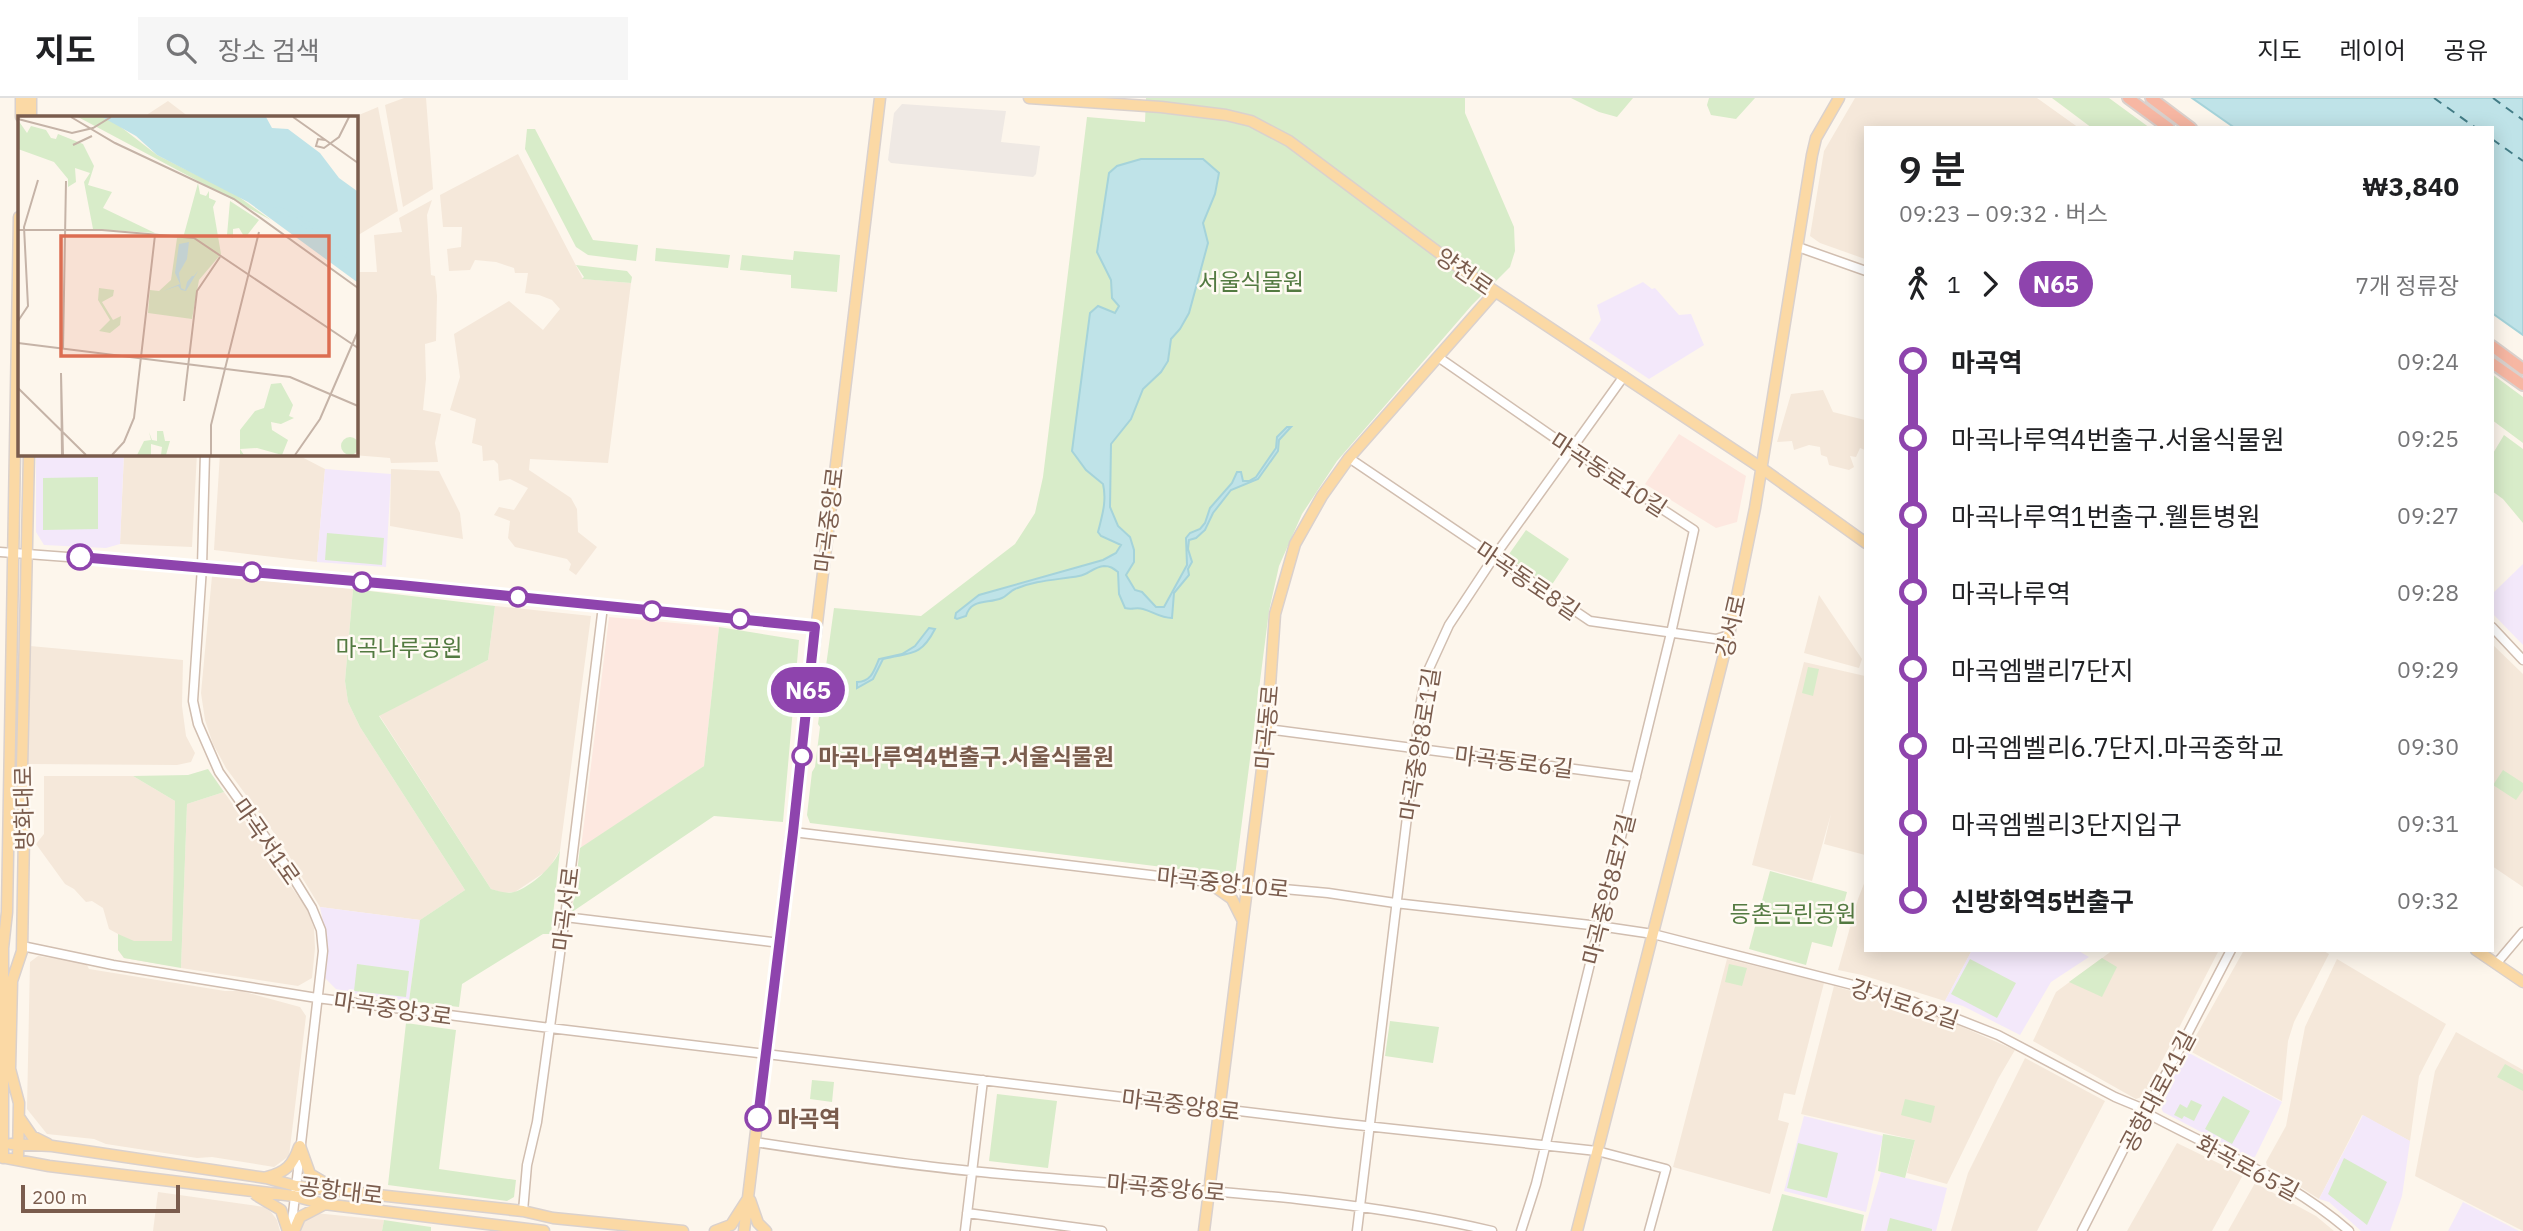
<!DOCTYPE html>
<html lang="ko">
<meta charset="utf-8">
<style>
:root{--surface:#fff;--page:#f6f6f6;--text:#202124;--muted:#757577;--line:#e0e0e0}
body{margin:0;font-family:"IBM Plex Sans","Noto Sans KR",sans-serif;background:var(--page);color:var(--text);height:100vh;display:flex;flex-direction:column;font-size:26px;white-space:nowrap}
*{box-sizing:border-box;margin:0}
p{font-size:23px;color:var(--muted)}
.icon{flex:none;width:38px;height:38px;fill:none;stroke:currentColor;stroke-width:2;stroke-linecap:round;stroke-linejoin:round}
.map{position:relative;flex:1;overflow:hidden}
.sheet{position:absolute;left:1864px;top:28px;width:630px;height:826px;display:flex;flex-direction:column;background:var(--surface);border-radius:0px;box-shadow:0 4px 18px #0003}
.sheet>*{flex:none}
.badge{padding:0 14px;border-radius:23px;font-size:24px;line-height:46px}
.scale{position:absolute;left:21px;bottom:18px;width:159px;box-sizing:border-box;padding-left:7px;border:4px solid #7a5c4d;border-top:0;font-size:19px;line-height:24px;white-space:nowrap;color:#7a5c4d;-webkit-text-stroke:5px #fffaf3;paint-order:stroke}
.map>.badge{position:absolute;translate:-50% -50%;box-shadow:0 0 0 4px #fff}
.legs{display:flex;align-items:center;gap:10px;height:77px;padding:0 35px;font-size:23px}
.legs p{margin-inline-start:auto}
.head{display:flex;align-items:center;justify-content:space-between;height:119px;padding:0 35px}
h1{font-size:38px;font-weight:600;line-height:52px}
ul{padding:0 35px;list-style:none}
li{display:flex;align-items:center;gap:24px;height:77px;font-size:26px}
li i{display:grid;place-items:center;width:10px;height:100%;margin:0 9px;background:currentColor}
li i::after{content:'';width:18px;height:18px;margin:-9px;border:5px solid;border-radius:50%;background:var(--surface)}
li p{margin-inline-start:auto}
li:first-child i{background:linear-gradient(#0000 50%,currentColor 0)}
li:last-child i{background:linear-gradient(currentColor 50%,#0000 0)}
header{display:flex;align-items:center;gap:42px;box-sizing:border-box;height:98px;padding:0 35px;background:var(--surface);border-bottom:2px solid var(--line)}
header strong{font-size:33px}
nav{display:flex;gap:38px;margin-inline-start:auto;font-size:24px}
.search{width:490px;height:63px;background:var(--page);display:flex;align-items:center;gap:18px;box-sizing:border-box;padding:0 24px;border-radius:0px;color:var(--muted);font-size:26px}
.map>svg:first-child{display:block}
</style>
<header>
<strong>지도</strong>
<div class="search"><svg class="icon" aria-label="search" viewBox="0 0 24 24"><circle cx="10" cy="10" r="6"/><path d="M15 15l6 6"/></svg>장소 검색</div>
<nav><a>지도</a><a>레이어</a><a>공유</a></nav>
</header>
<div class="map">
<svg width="2523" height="1133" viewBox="0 0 2523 1133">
<rect width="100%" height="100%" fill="#fdf6ec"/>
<path fill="#f5e8da" d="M404,0H426L433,91L403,109L385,7Z
M1855,0H2037L2079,30H1866L1865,161L1820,145L1810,138L1824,53Z
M168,3L189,19H147L148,16Z
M378,9L398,113L355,139L354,19Z
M518,56L583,181L631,185L608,365L530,361L529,372L571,400L577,411L578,434L597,449L576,477L569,472L571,466L567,461L515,449L508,440L510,423L494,417L499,409L514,412L528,390L510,381L499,383L498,366L494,362L483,363L482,348L472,345L476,321L450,312L460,279L454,236L509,203L543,232L560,211L552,202L539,197L525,195L528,175H515L514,170L496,164L475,162L470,172L449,173L447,151L461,149L462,129H443L440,97Z
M432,102L427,117L431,177L435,178L437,198L436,243L425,246L426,281L423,312L441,316L435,345L438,364L391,365L390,360L353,357L349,355H355V174H377L374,137L402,134L399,120Z
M1823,292L1833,314L1865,322V352L1860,350L1856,359L1850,358L1854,369L1849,372L1829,367L1827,359L1821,357L1820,349L1809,347L1794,352L1792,343L1777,344L1791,296Z
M124,355H197L192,449L120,446Z
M220,355H294L325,371L317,464L214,452Z
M391,371L439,373L460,415L463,441L390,428Z
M212,478L353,491L345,583L348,604L360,629L465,792L420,822L320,809L280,743L226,670L213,646L205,622L201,595Z
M1819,497L1862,561L1859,570L1804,555Z
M495,508L591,518L560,752L548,772L515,794L503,795L491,791L379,617L488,562Z
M2492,546L2523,576V789L2492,768Z
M30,548L183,562L182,608L186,638L195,655L191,664L177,667L28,666Z
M1804,564L1865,578V757L1824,746L1831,716L1812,783L1752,767Z
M44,678H133L175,703L172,868L124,860L118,852V836L109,831L103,810L92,803L86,804L74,791L65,786L36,746L44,736Z
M224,694L307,811L314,830L315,850L312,880L298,888L181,870L187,706Z
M1865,783L1866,852H1972L1945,903L1862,877L1838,872L1858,801Z
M2113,852H2219L2144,998L2136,1001L2033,943L2056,894Z
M2244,852H2322L2329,856L2294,924L2288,943L2282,1003L2188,952Z
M38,858L86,865L89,871L225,893H241L300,909L306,918L289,1058L274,1069L212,1059L197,1060L106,1046L94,1041L47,1036L27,1011L30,864Z
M1727,861L1824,885L1795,997L1784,995L1778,1022L1789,1025L1770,1096L1673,1069Z
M2337,861L2446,926L2419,978L2410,1043L2362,1017L2319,1101L2267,1068L2266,1064L2286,1028L2305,929Z
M1834,888L1935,917L2015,952L1998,981L1947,1086L1907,1075L1915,1042L1801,1016Z
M2456,934L2523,972V1133L2415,1078L2435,973Z
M2025,960L2105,1003L2037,1133H1951L1968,1075Z
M2177,1045L2243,1077L2212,1133H2127Z
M2255,1085L2316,1118L2334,1133H2228Z
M158,1094L264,1109L271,1114L277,1122L280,1133H153Z
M315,1115L384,1122L382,1133H298L306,1119Z"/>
<path fill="#fde8e0" d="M1679,336L1746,378L1737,424L1716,430L1645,386Z
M609,519L719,529L704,668L581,750Z"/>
<path fill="#efe9e4" d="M902,6L1006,13L1001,44L1040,48L1036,76L1033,79L891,65L888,62L894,15Z"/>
<path fill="#f3e8fa" d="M1643,184L1652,191L1655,190L1679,217L1691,216L1704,247L1649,281L1589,241L1601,222L1597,207Z
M36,355H124L120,446L106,450L44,447L36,434Z
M325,371L391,376L386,469L317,464Z
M2523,466V547L2492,515V496Z
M320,809L420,822L409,903L338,893L325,880L328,849Z
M1972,852H2077L2089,859L2051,884L2020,937L1963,908L1945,903Z
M2187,954L2282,1004L2255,1059L2251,1060L2163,1014L2159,1005Z
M2363,1017L2410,1043L2402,1098L2390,1133H2361L2329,1104L2319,1101Z
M1804,1018L1883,1038L1866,1114L1784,1093Z
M1881,1074L1947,1090L1936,1133H1864Z
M2463,1104L2519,1133H2448Z"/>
<path fill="#d8ecc9" d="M1146,0H1465V15L1514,129L1515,153L1510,169L1472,207L1337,363L1302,416L1279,468L1269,513L1235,778L810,725L807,717L812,674L815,669L820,629L818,626L834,510L921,518L1015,446L1035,415L1043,379L1087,19L1145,24Z
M1571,0H1633L1617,19L1599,14Z
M1709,0H1755L1736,21L1711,17L1707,7Z
M2052,0H2109L2150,30H2092Z
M527,31H535L593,142L638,147L636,163L588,157L576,149L525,51Z
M656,150L730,157L728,170L655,163Z
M794,153L840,157L837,194L791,190V177L740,172L742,157L793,162Z
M576,167L627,173L632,179L631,185L582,181L584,179Z
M2492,276L2523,299V345L2492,322Z
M2504,337L2523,351V425L2503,401L2492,393V357Z
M98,379V431L43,432V380Z
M1526,432L1569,461L1551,488L1507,459Z
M327,435L384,440L382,467L325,462Z
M353,491L495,508L488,562L379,618L491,791C499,793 506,796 514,794C531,789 554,768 560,752L551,836H543L462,886L459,909L409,903L420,822L465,792L360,629L348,604L345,583Z
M719,529L799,542L783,724L714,718L572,814L580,750L704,668Z
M1808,569L1819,571L1813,598L1802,595Z
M208,671L224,694L187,706L181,870L124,860L118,852V836L134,843H172L175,703L133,678L188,677Z
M2503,672L2523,685V692L2516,702L2493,687Z
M1770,773L1847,794L1832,849L1812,844L1806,867L1749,851Z
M2102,860L2117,869L2102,899L2069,884Z
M1970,861L2016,885L1997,920L1951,896Z
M357,866L409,873L406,899L354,893Z
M1729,866L1747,870L1742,888L1725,884Z
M1390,923L1439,929L1433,965L1385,958Z
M406,925L456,932L439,1071L516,1082L514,1099L507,1103L388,1087Z
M2505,966L2523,976V993L2497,979Z
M812,982L834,984L832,1004L810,1001Z
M997,996L1057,1003L1048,1070L989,1063Z
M2223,998L2250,1013L2232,1046L2205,1031Z
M1905,1001L1935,1008L1931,1025L1901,1017Z
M2191,1002L2202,1007L2194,1023L2184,1018L2182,1021L2174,1017L2180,1006L2187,1010Z
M1883,1036L1915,1042L1905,1080L1878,1073Z
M1798,1045L1838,1055L1827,1100L1787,1090Z
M2344,1060L2387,1084L2367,1127L2328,1096Z
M1782,1096L1864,1117L1861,1133H1772Z
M1890,1120L1932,1131V1133H1887Z
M384,1122L431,1129V1133H382Z"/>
<path fill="#bfe3e8" stroke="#a5d3da" stroke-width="2" d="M2192,0H2523V237L2492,215V30H2235Z
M1141,61H1203L1219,75L1215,96L1203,125L1208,145L1189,215L1180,231L1171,241L1168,263L1161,274L1143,291L1131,321L1111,346L1110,409L1118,428L1130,439L1134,452V464L1126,477L1135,492L1142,494L1156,509H1164L1187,467L1186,440L1190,435L1200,431L1205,425L1210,410L1232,385L1237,374H1241L1243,383H1249L1256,379L1276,350L1277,339L1287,329H1291L1279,342L1278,353L1258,381L1231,392L1213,415L1205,432L1196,440L1189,442L1188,451L1192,464L1188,471L1189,477L1174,495L1172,520C1160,520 1154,514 1143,511C1136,509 1132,512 1125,510L1119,496L1118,474C1113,470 1110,468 1104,468C1093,469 1088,477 1079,478C1057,482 1036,482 1015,491C1010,493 1007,498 1002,500C988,506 971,500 966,518L957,521L955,520L956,515L979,497L1103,462L1116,455L1121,447L1101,438L1098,434C1102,418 1107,403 1103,386L1086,372L1072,353L1090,215L1098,208L1115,215L1119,208L1112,200L1111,182L1097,154L1109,75L1117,68Z
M929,530L935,531C920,560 910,554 883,561L873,581L857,590V584C871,584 874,573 879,561L902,556L915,548Z"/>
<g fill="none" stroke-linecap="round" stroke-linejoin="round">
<path stroke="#437c86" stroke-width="2" stroke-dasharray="9 7" stroke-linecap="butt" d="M2434,0L2476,30
M2493,0L2523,22
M2492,41L2523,63"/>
<g stroke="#d1beb0" stroke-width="11">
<path id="minor" d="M1798,149L1866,173
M1438,259L1572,352L1694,432L1671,535L1536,1086L1521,1133
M205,355L202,469L193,603L198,626L219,674L286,768L312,810L321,832L323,853L291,1133
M1349,360L1590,523L1716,541L1729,537
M0,454L202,469L400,487L815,529
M2492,529L2523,562
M1267,631L1636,679
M793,734L1208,784L1328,795L1395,805L1599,828L1653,836L1904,900L1998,937L2115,999L2144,1011L2152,1018C2218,1053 2292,1083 2349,1133
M565,819L780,845
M22,848L113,867L317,900L550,930L1338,1025L1597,1053L1666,1071L1649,1133
M2496,866L2523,834
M755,1044C827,1055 899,1066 971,1073C1145,1091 1321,1093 1492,1133
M523,1113L527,1067L537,1024L565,819L603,508
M967,1115L1102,1133
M965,1133L983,982
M1357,1133L1421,603L1427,575L1449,527L1494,459L1624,278
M2082,1133L2144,1011L2151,1003L2177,956L2231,852"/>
</g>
<g stroke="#dad1cd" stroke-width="13">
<path id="major" d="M1029,0L1161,9L1226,17L1251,23L1289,43L1454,166L1760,369L1866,445
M21,19V0
M31,19V0
M1208,784L1232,801L1242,821
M2476,852L2523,884
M19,1019L32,1038L48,1046
M11,1046L52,1048L266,1080L296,1088L523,1113L553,1120L683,1133
M300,1048L310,1076L332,1089
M0,1059L49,1068L294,1098L324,1106L544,1133
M3,1060V850L7,814L19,119
M18,1061L19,1005L10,971L12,883L22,853L24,735L22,671L29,355
M267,1079C286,1074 293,1067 299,1049
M256,1097L281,1112L288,1133
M750,1102L758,1125L766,1133
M294,1133L300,1119L323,1107
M715,1133L731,1127L747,1102
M744,1133L880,0
M1204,1133L1267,631L1275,516L1295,446L1322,398L1349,360L1495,194
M1577,1133L1729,537L1755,410L1812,57L1816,40L1839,0"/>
</g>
<g stroke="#dad1cd" stroke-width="14">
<path id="highway" d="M2128,0L2169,30
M2151,0L2191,30
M2492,248L2523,271
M2492,265L2523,287"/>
</g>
<use href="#minor" stroke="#fff" stroke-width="8"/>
<use href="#major" stroke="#fbd9a5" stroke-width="10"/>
<use href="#highway" stroke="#f7b7a3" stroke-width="10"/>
</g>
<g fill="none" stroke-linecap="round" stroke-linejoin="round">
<g stroke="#fff" stroke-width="16">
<path id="line-1" d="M80,459L400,487L815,529L793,734L758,1020"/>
</g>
<use href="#line-1" stroke="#8e44ad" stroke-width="10"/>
</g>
<g fill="#fff" stroke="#8e44ad" stroke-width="3.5">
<circle cx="80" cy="459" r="12"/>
<circle cx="252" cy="474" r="9"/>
<circle cx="362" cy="484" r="9"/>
<circle cx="518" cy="499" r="9"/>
<circle cx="652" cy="513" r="9"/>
<circle cx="740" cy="521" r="9"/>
<circle cx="802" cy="658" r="9"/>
<circle cx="758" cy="1020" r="12"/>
</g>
<g text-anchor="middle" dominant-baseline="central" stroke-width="5" stroke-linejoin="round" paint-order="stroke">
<g font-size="23" fill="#7a5c4d" stroke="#fffaf3">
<text transform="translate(1465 173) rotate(35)">양천로</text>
<text transform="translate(1609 376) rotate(33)">마곡동로10길</text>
<text transform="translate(828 422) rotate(-83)">마곡중앙로</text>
<text transform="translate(1528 482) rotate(34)">마곡동로8길</text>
<text transform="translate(1730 528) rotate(-77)">강서로</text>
<text transform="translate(1266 629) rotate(-85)">마곡동로</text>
<text transform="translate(1419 646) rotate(-81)">마곡중앙8로1길</text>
<text transform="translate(1514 663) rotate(7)">마곡동로6길</text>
<text transform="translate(23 710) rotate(-91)">방화대로</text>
<text transform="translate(267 743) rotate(55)">마곡서1로</text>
<text transform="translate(1223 784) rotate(6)">마곡중앙10로</text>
<text transform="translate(1608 791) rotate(-76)">마곡중앙8로7길</text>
<text transform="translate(565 811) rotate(-83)">마곡서로</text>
<text transform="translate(1905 905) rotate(18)">강서로62길</text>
<text transform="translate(393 910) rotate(8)">마곡중앙3로</text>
<text transform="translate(2157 993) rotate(-62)">공항대로41길</text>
<text transform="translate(1181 1006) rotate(7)">마곡중앙8로</text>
<text transform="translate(2248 1069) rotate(28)">화곡로65길</text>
<text transform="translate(1166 1089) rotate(5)">마곡중앙6로</text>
<text transform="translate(341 1092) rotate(7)">공항대로</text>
</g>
<g font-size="23" fill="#537a41" stroke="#fffaf3">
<text x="1251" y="183">서울식물원</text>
<text x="399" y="549">마곡나루공원</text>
<text x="1793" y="815">등촌근린공원</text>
</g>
<g font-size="23" font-weight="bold" fill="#7a5c4d" stroke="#fffaf3" text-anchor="start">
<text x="818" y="658">마곡나루역4번출구.서울식물원</text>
<text x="777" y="1020">마곡역</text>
</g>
</g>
<g transform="translate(18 18)">
<rect width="340" height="340" fill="#fdf6ec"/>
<path d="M60,1H84L99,8L139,39L217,78L253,104ZM0,4L9,17L13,10L28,14L33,22L38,23L40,18L65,28L76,50L70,69L94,76L85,92L137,117L75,113L66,66L72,57L57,52L58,66L50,71V63L36,46L0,33ZM180,67L182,78L188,80L191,75V82L198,85L195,91L203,138L181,164L174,203L130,197L132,174L141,175L153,164L159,122H165ZM212,85L241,104L227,122L221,112L215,113V122L209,119ZM81,172L96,174L95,180L84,186L95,204L103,200L102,209L92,217L81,215L92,204L80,184ZM263,267L275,289L271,300L276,302L263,308L253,306L254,314L270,324L264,339L239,332L222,333L226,339L222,338V314L237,295L246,292L253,268ZM139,315H145L147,325H152L148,339H143L144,331L133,328V339H119L126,325L133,324L131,316L134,324L139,325ZM323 330a9 9 0 1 1 18 0a9 9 0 1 1-18 0Z" fill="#d8ecc9"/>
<path d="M84,1H248L254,12L270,13L302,37L321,62L339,75V166L230,86L139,39L118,20ZM171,126L169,143L161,157L163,172L167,174L169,166L174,160H176L179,156L180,155L168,175L163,174L160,170L145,175L162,168L157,157L161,128Z" fill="#bfe3e8"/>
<path fill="none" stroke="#bfe3e8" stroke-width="3.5" d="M260,92L280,100L340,143M250,97L257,93L271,98L340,148"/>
<path fill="none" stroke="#c5b3a7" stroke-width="2" d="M53,1L97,27L216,83L340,172M275,1L340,47M0,3L54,17L75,12L93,1M307,24L300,23L298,30L306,32L321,21L331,1M55,29L74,20M0,114H84L176,122L340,232M0,205L10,190L6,111L20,64M0,227L272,261L340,290M45,233L48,65M0,272L68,339M166,285L179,175L202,141M44,339L43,257L45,339M94,339L106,326L116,302L137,119M193,339V309L241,116M277,339L302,303L340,215"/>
<path fill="#dc6d51" fill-opacity="0.15" stroke="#dc6d51" stroke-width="3.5" d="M43,120H311V240H43Z"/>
<rect width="340" height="340" fill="none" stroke="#7a5c4d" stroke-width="3.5"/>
</g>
</svg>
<div class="scale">200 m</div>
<b class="badge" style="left:808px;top:592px;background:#8e44ad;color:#fff">N65</b>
<section class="sheet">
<div class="head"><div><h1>9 분</h1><p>09:23 – 09:32 · 버스</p></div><b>₩3,840</b></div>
<div class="legs"><svg class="icon" aria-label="walk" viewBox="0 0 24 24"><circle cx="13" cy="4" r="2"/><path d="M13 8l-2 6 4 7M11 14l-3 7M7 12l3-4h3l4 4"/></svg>1<svg class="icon" aria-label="forward" viewBox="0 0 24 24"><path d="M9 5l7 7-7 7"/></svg><b class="badge" style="background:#8e44ad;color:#fff">N65</b><p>7개 정류장</p></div>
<ul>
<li><i style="color:#8e44ad"></i><b>마곡역</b><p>09:24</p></li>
<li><i style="color:#8e44ad"></i><span>마곡나루역4번출구.서울식물원</span><p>09:25</p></li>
<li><i style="color:#8e44ad"></i><span>마곡나루역1번출구.웰튼병원</span><p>09:27</p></li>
<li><i style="color:#8e44ad"></i><span>마곡나루역</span><p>09:28</p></li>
<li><i style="color:#8e44ad"></i><span>마곡엠밸리7단지</span><p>09:29</p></li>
<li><i style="color:#8e44ad"></i><span>마곡엠벨리6.7단지.마곡중학교</span><p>09:30</p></li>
<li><i style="color:#8e44ad"></i><span>마곡엠벨리3단지입구</span><p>09:31</p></li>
<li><i style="color:#8e44ad"></i><b>신방화역5번출구</b><p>09:32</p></li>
</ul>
</section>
</div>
